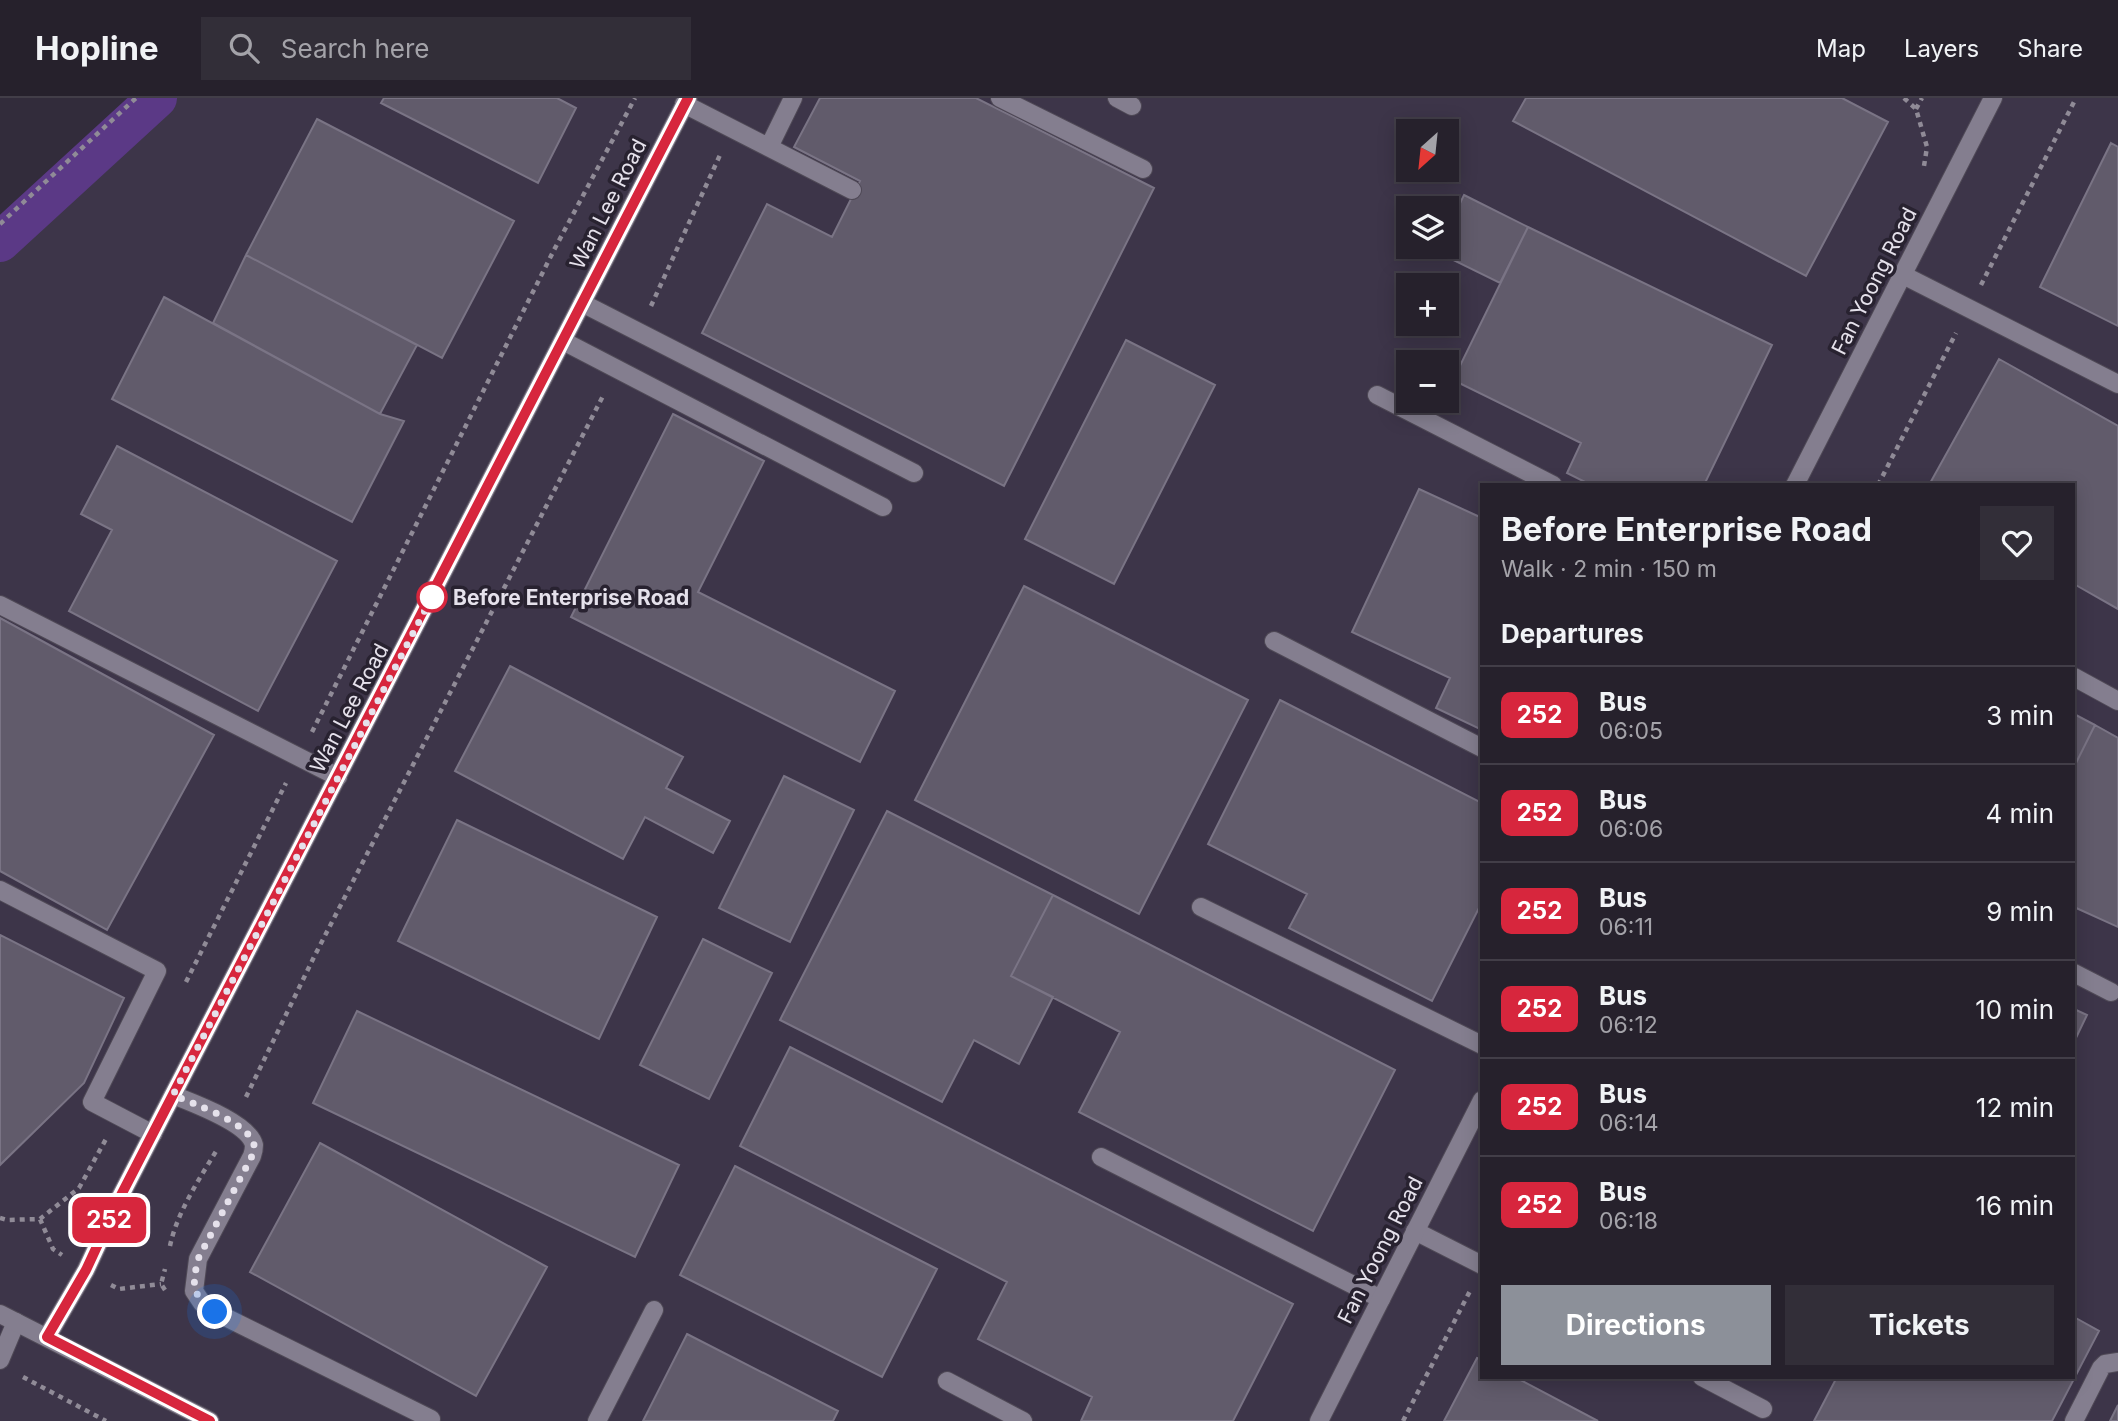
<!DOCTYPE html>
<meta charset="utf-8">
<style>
:root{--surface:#26212c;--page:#322e38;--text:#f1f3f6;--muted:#a4a3a9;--line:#423e48;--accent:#8c9099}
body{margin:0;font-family:Inter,sans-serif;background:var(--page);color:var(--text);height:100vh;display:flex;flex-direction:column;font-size:26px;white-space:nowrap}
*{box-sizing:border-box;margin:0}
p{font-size:23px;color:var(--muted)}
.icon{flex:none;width:38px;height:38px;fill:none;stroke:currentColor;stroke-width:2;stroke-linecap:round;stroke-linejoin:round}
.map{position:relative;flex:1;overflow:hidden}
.details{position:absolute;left:1480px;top:385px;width:595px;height:896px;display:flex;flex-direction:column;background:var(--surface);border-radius:0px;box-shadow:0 4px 18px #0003,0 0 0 2px var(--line)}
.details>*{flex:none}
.badge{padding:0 14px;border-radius:10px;font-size:24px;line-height:46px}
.needle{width:46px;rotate:207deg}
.fabs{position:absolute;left:1396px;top:21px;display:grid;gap:14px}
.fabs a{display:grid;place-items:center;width:63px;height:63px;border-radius:0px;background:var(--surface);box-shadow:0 4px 18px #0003,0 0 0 2px var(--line);font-size:35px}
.you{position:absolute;width:35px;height:35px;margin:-18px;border:5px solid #fff;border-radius:50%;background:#1a73e8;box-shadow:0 0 0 10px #1a73e833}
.map>.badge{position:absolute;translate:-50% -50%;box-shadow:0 0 0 4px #fff}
h2{padding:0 21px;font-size:26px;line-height:63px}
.round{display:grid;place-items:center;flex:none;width:74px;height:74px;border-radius:0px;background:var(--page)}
.summary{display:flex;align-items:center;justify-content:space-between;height:119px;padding:0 21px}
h1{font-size:33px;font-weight:700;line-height:52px}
.primary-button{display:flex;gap:14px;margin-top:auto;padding:14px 21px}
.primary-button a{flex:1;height:80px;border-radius:0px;background:var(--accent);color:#fff;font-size:28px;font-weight:700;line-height:80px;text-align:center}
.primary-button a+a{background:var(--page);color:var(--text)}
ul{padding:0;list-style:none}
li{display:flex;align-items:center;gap:21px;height:98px;padding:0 21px;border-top:2px solid var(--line)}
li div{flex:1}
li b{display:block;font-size:26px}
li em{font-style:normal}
li .badge{min-width:77px;font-weight:700;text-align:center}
header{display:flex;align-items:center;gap:42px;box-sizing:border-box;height:98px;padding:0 35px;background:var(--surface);border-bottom:2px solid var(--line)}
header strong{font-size:33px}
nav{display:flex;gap:38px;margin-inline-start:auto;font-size:24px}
.search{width:490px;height:63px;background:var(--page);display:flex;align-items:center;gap:18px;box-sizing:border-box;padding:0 24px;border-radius:0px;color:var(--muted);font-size:26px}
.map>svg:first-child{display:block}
</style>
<header>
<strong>Hopline</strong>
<div class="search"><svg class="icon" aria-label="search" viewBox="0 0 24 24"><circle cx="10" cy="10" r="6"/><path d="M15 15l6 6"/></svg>Search here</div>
<nav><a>Map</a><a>Layers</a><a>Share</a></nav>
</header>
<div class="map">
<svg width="2118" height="1323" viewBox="0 0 2118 1323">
<rect width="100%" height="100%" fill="#322c3b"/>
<path fill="#3d3549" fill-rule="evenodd" d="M151,0H2118V1323H0V145ZM1409,33H1447V72H1409ZM1409,110H1447V149H1409ZM1409,187H1447V226H1409ZM1409,264H1447V303H1409ZM1482,387H2074V1279H1482Z"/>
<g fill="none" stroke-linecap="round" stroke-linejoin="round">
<path stroke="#5b3986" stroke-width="40" d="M0,144L157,0"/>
</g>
<path fill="#615b6b" stroke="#7a7485" stroke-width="2" d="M384,0H557L576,10L538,85L381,5Z
M820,0H976L1154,90L1004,388L702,235L767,106L832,139L860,83L794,49Z
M1526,0H1842L1888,24L1806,178L1513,23Z
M317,21L514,123L442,260L246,157Z
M2111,45L2118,49V228L2040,189Z
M1464,97L1528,129L1500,185L1437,154L1439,149H1447V132Z
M1528,129L1772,247L1704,387H1591L1567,375L1581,345L1453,282Z
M246,157L417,247L380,316L213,225Z
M164,199L380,316L404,323L352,424L112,301Z
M1126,242L1215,287L1114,486L1025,441Z
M1999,261L2118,328V511L2074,486V387H1929Z
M673,316L764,363L698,494L895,593L860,664L571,519Z
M117,348L337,463L258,613L69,513L112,432L81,416Z
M1419,391L1482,420V632L1436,610L1450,580L1352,534Z
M1024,488L1248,602L1139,816L915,702Z
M0,520L214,637L107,832L0,773Z
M510,568L683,659L666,690L730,723L713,755L645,719L623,761L455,673Z
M1280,602L1482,705V804L1432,903L1289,830L1307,796L1208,746Z
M2074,616L2095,627L2074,669Z
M2095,627L2118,640V829L2074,809V669Z
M784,678L854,712L790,844L719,810Z
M887,713L1053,797L1011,878L1053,899L1019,966L974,942L942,1004L780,922Z
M457,722L657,819L599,941L398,843Z
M1053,797L1395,972L1313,1133L1079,1014L1120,934L1011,878Z
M0,837L124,900L84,985L0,1067Z
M703,841L772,875L709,1001L640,967Z
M2074,911L2087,917L2074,944Z
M357,913L679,1067L635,1159L313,1005Z
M790,949L1293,1206L1233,1323H1081L1092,1299L978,1241L1007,1184L740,1048Z
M320,1045L547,1169L476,1298L250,1174Z
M735,1068L937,1171L882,1279L680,1177Z
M2074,1219L2099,1233L2052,1323H1814L1837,1279H2074Z
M687,1236L838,1313L833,1323H643Z
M1477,1260L1482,1262V1279H1515L1598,1323H1444Z
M2118,1307V1323H2110Z"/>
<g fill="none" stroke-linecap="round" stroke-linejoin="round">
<g stroke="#4f4956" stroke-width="20">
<path id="service" d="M1000,0L1143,71
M1117,0L1132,8
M684,6L852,92
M769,49L793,0
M1903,177L2118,286
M582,205L914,375
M563,243L883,409
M1377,297L1553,387
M0,507L338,679
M1274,543L1482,650
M2074,579L2118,603
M0,792L157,873L92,1004L153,1036
M1201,809L1482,947
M2074,875L2111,894
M173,997C193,1005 249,1025 254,1047C254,1049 253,1055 252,1058L198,1161L194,1193L202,1205L215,1214L431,1321
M1101,1059L1381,1201
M1415,1133L1482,1167
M0,1262L16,1224
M1702,1279L1763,1311
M947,1283L1023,1323
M597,1323L654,1212
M2074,1323L2101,1270L2105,1266L2118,1264"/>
</g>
<g stroke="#4f4956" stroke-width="20">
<path id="minor" d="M1795,387L1993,0
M0,1216L210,1323
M47,1239L86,1172L118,1103L688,0
M1319,1323L1482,1002"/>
</g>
<path stroke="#908b97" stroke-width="4.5" stroke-dasharray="5 5" stroke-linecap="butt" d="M1904,0L1916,11L1927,49L1924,68
M1916,11L1922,0
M0,126L136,0
M1981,187L2076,0
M651,208L720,57
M1878,387L1956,235
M312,634L554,152L635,0
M186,884L286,685
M246,999L315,857L604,296
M0,1120L7,1122L40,1121L79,1090L106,1041
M40,1121L53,1151L62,1157
M170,1148C177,1114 200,1080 218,1050
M111,1187L119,1191L161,1186
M165,1192L161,1186L165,1171
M23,1279L106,1323
M1403,1323L1470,1193"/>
<use href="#service" stroke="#847e8f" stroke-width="18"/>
<use href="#minor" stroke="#847e8f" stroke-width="18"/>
</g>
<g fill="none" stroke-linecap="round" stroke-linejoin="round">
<g stroke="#fff" stroke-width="16">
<path id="line" d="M210,1323L47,1239L86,1172L118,1103L688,0"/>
</g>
<use href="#line" stroke="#d7263d" stroke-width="10"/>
<path stroke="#e5e1eb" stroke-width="7" stroke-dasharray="0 12.6" d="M215,1214C191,1196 192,1189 198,1161L252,1058C253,1055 254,1049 254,1047C249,1024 193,1006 173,997L436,491L432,499"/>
</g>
<circle fill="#fff" stroke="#d7263d" stroke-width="3.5" cx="432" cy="499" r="14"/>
<g text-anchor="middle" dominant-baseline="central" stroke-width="7" stroke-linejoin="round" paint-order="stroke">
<g font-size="21" fill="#e5e1eb" stroke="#282230">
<text transform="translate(608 106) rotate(-63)">Wan Lee Road</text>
<text transform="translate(1874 183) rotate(-63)">Fan Yoong Road</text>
<text transform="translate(349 610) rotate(-62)">Wan Lee Road</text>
<text transform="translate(1380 1152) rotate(-63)">Fan Yoong Road</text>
</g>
<g font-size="21" font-weight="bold" fill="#e5e1eb" stroke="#282230" text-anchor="start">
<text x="453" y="499">Before Enterprise Road</text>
</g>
</g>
</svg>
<div class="fabs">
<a><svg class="needle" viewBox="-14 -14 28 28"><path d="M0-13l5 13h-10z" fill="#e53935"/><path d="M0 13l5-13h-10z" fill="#a4a3a9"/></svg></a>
<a><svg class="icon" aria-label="layers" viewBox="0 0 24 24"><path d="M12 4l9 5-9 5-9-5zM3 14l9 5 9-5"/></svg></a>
<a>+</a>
<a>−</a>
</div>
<div class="you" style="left:215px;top:1214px"></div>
<b class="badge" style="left:109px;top:1122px;background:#d7263d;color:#fff">252</b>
<section class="details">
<div class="summary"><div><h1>Before Enterprise Road</h1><p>Walk · 2 min · 150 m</p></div><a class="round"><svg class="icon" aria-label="heart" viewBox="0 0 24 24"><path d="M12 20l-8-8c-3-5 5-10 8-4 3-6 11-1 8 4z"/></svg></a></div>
<h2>Departures</h2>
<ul>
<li><span class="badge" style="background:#d7263d;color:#fff">252</span><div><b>Bus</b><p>06:05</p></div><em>3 min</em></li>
<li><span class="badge" style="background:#d7263d;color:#fff">252</span><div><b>Bus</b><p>06:06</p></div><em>4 min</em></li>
<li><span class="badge" style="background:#d7263d;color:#fff">252</span><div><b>Bus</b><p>06:11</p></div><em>9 min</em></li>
<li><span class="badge" style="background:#d7263d;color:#fff">252</span><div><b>Bus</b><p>06:12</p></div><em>10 min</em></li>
<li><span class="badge" style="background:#d7263d;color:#fff">252</span><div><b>Bus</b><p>06:14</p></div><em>12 min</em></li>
<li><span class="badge" style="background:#d7263d;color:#fff">252</span><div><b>Bus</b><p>06:18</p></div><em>16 min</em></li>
</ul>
<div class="primary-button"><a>Directions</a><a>Tickets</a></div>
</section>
</div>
